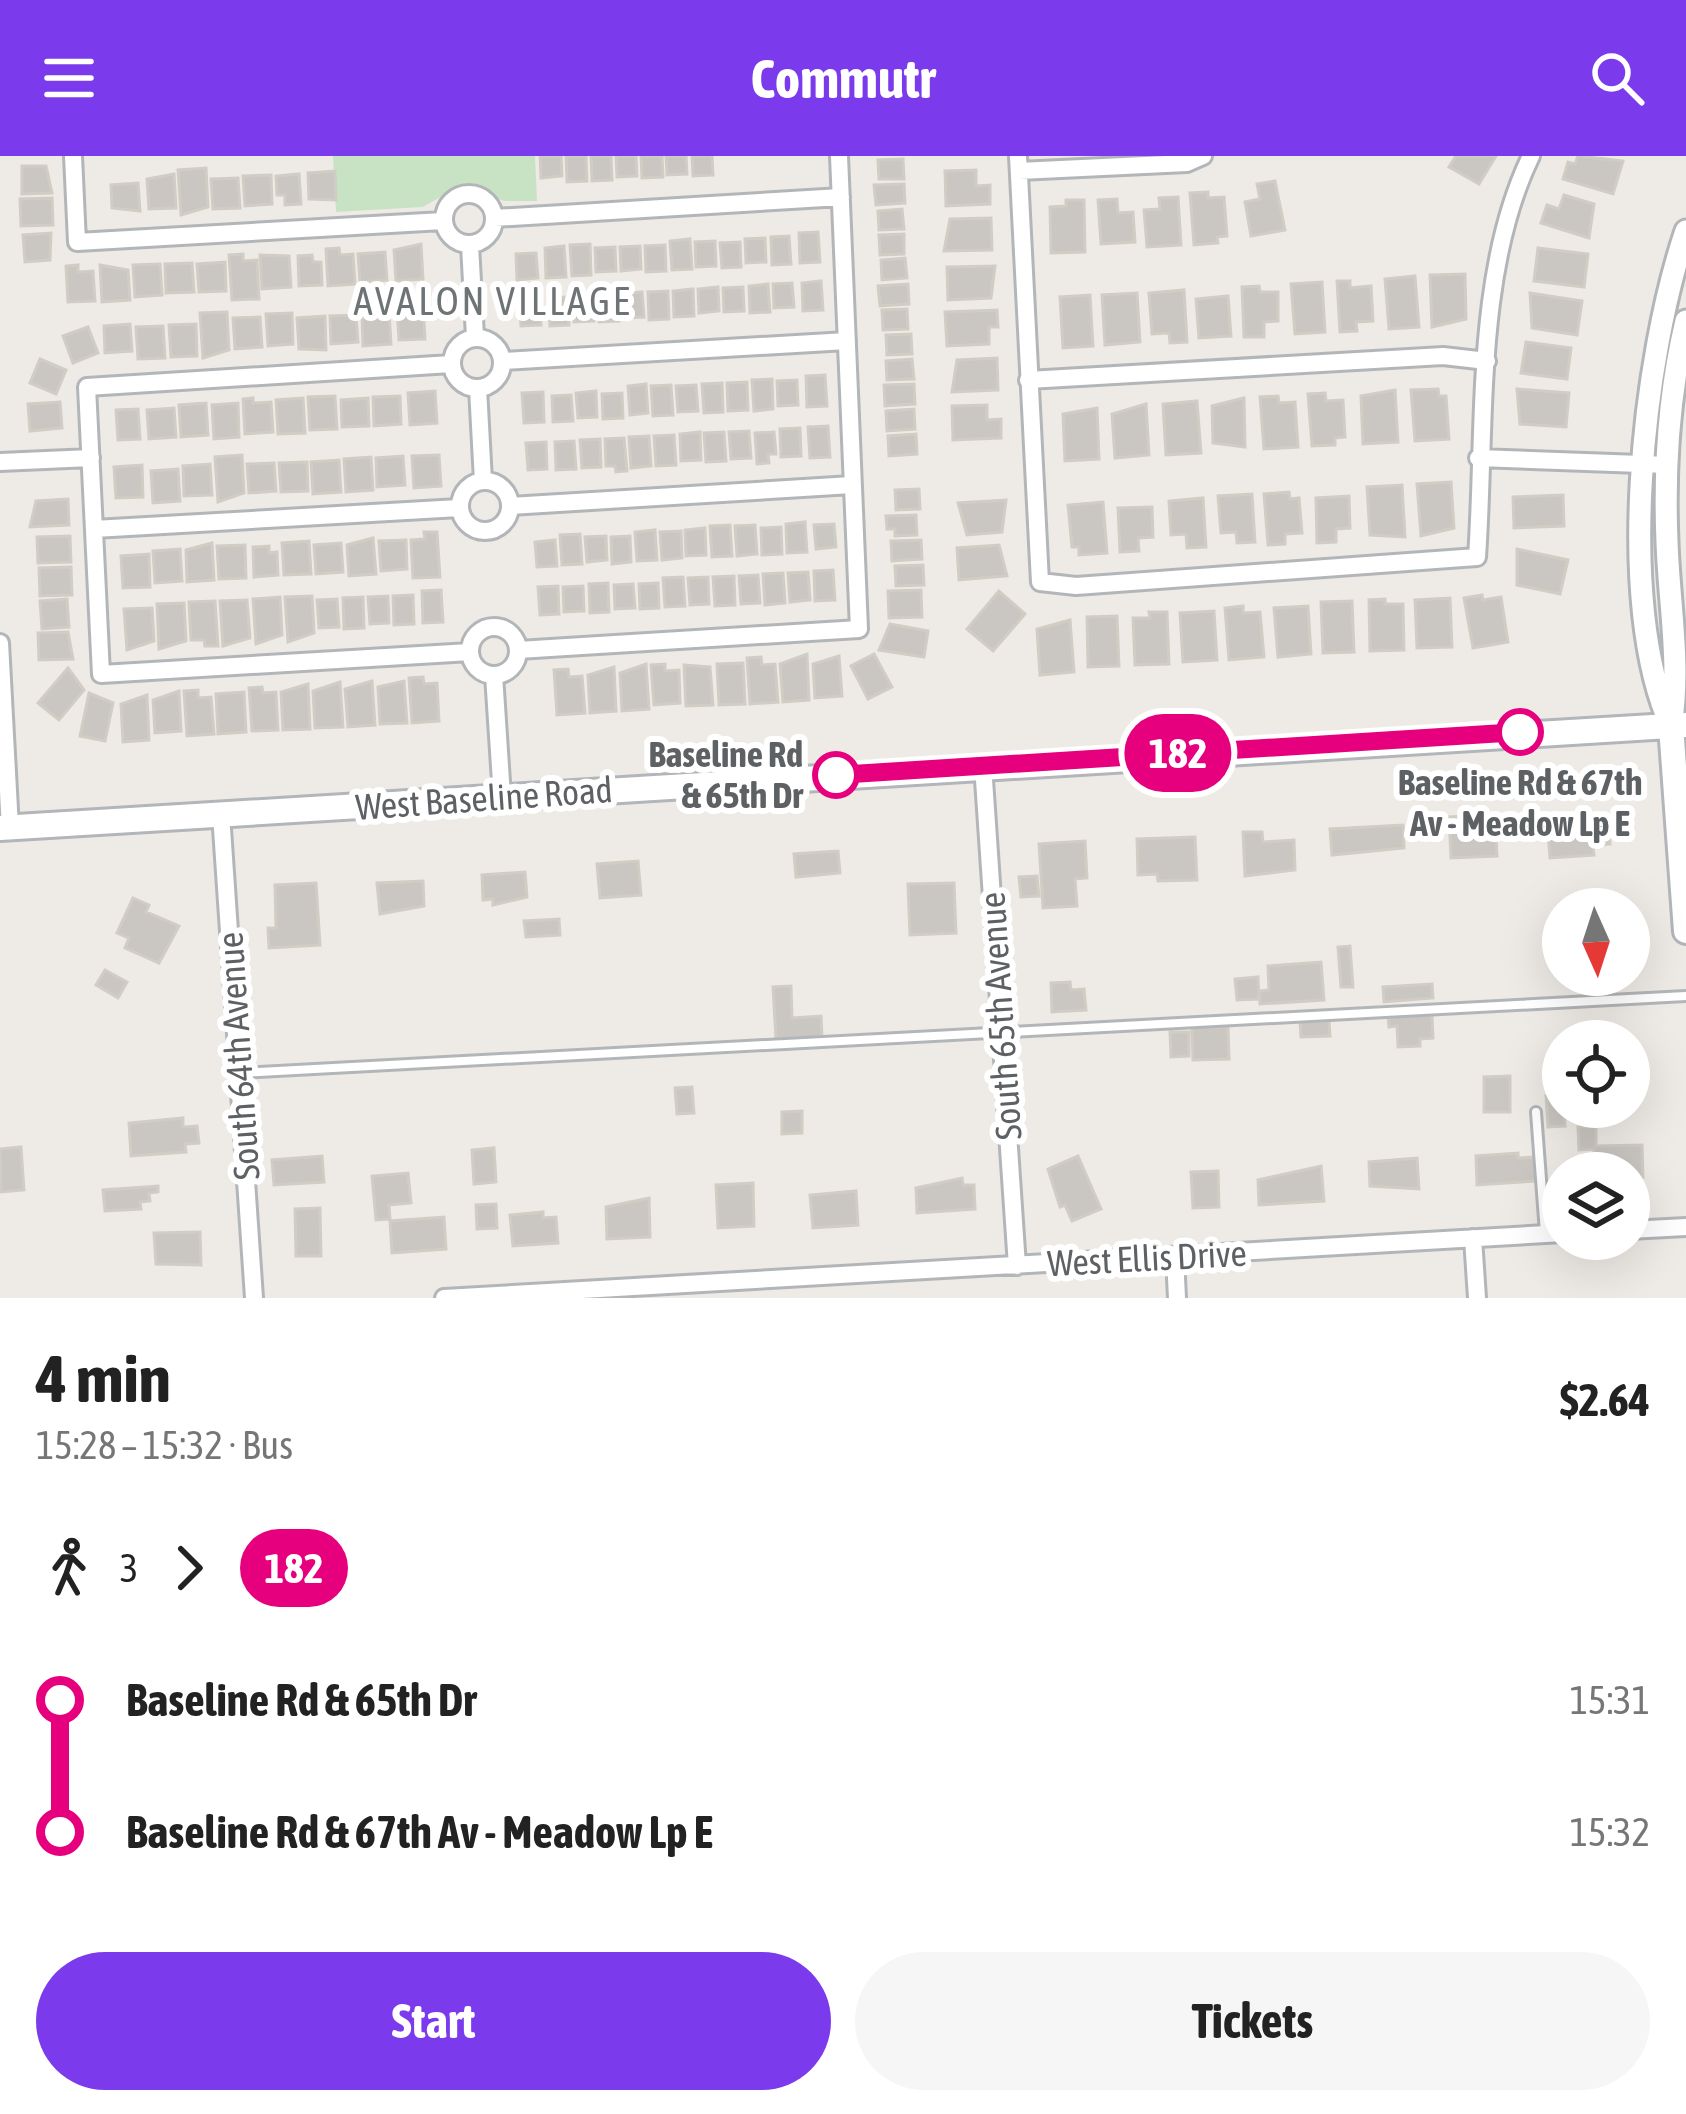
<!DOCTYPE html>
<meta charset="utf-8">
<style>
:root{--surface:#fff;--page:#f6f6f6;--text:#222;--muted:#767676;--accent:#7c3aed}
body{margin:0;font-family:"Asap Condensed",sans-serif;background:var(--page);color:var(--text);height:100vh;display:flex;flex-direction:column;font-size:45px;white-space:nowrap}
*{box-sizing:border-box;margin:0}
p{font-size:39px;color:var(--muted)}
.icon{flex:none;width:66px;height:66px;fill:none;stroke:currentColor;stroke-width:2;stroke-linecap:round;stroke-linejoin:round}
.map{position:relative;height:1142px;overflow:hidden}
.sheet{display:flex;flex-direction:column;background:var(--surface);flex:1}
.sheet>*{flex:none}
.badge{padding:0 24px;border-radius:39px;font-size:42px;line-height:78px}
.needle{width:78px;rotate:177deg}
.tools{position:absolute;left:1542px;top:732px;display:grid;gap:24px}
.tools a{display:grid;place-items:center;width:108px;height:108px;border-radius:50%;background:var(--surface);box-shadow:0 12px 48px #0002;font-size:60px}
.map>.badge{position:absolute;translate:-50% -50%;box-shadow:0 0 0 6px #fff}
.legs{display:flex;align-items:center;gap:18px;height:132px;padding:0 36px;font-size:39px}
.legs p{margin-inline-start:auto}
.summary{display:flex;align-items:center;justify-content:space-between;height:204px;padding:0 36px}
h1{font-size:66px;font-weight:700;line-height:90px}
.primary-button{display:flex;gap:24px;margin-top:auto;padding:24px 36px}
.primary-button a{flex:1;height:138px;border-radius:72px;background:var(--accent);color:#fff;font-size:48px;font-weight:700;line-height:138px;text-align:center}
.primary-button a+a{background:var(--page);color:var(--text)}
ul{padding:0 36px;list-style:none}
li{display:flex;align-items:center;gap:42px;height:132px;font-size:45px}
li i{display:grid;place-items:center;width:18px;height:100%;margin:0 15px;background:currentColor}
li i::after{content:'';width:30px;height:30px;margin:-15px;border:9px solid;border-radius:50%;background:var(--surface)}
li p{margin-inline-start:auto}
li:first-child i{background:linear-gradient(#0000 50%,currentColor 0)}
li:last-child i{background:linear-gradient(currentColor 50%,#0000 0)}
header{display:flex;justify-content:space-between;align-items:center;height:156px;padding:0 36px;background:var(--accent);color:#fff;font-size:54px;font-weight:700}
.map>svg:first-child{display:block}
</style>
<header><svg class="icon" aria-label="menu" viewBox="0 0 24 24"><path d="M4 6h16M4 12h16M4 18h16"/></svg>Commutr<svg class="icon" aria-label="search" viewBox="0 0 24 24"><circle cx="10" cy="10" r="6"/><path d="M15 15l6 6"/></svg></header>
<div class="map">
<svg width="1686" height="1142" viewBox="0 0 1686 1142">
<rect width="100%" height="100%" fill="#eeebe6"/>
<path fill="#c8e3c4" d="M333,0H535L537,45H504L463,28L423,51L336,56Z"/>
<path fill="#cac6c2" stroke="#d2cdc4" stroke-width="3" d="M540,0H561L562,20L541,22Z
M566,0H586L587,25L567,26Z
M591,0H611L612,24L592,25Z
M616,0H636L637,20L617,21Z
M641,0H662L663,21L642,22Z
M666,0H686L687,18L667,19Z
M692,0H712L713,19L693,20Z
M1456,0H1496L1479,28L1449,11Z
M1578,0L1623,5L1613,38L1563,23L1568,6L1575,8Z
M903,3L904,23H879L878,4Z
M22,10H46L52,37L22,38Z
M206,12L208,51L181,59L178,14Z
M976,14V30L990,29V48L946,50L945,15Z
M335,15L336,44L309,43L308,17Z
M174,18L176,52L149,53L147,23Z
M299,18L301,48L285,49V39H277L276,20Z
M271,19L272,48L245,50L243,20Z
M238,22L240,52L213,53L211,23Z
M1275,25L1285,74L1251,80L1245,46L1260,43L1257,28Z
M138,27L140,55L112,52L111,29Z
M904,28L905,47L876,49L874,29Z
M1208,36V42L1224,41L1227,80L1217,81L1218,87L1194,89L1190,37Z
M1564,39L1594,48L1589,82L1541,67L1547,49L1559,53Z
M1178,41L1181,89L1147,91L1144,54L1160,53L1159,42Z
M52,42L53,69L21,70L20,43Z
M1117,43L1118,57L1133,56L1135,86L1101,88L1098,44Z
M1066,44H1084L1085,96L1051,97L1050,51L1066,50Z
M902,53L904,73L879,74L878,55Z
M991,62L992,94L944,95L950,63Z
M818,76L820,106L800,107L799,77Z
M51,77L50,104L25,106L23,79Z
M904,78V98L880,99L879,79Z
M789,80L791,108L772,109L771,81Z
M765,82L766,106L746,107L745,83Z
M690,83L692,113L672,114L670,85Z
M715,85L716,110L696,111L695,86Z
M740,86L741,111L722,112L720,87Z
M421,88L423,123L396,125L394,94Z
M590,88L591,119L572,120L570,89Z
M665,89L666,115L646,116L645,90Z
M564,90L566,121L546,122L545,92Z
M640,90L641,113L621,115L620,91Z
M615,91L616,115L596,116L595,92Z
M339,92L340,99L353,98L355,128L328,130L326,93Z
M1538,92L1588,98L1584,131L1534,125Z
M385,96L387,124L360,126L358,98Z
M536,97L538,122L517,124L516,98Z
M243,98V105L257,104L259,143L232,144L229,99Z
M260,99L289,100L291,131L262,133Z
M312,99L313,106H321L322,129L299,130L298,100Z
M905,102L907,122L882,124L881,104Z
M225,106L226,135L199,136L197,108Z
M192,107L194,136L166,137L165,108Z
M160,108L162,139L135,141L133,109Z
M78,109V116L93,115L95,145L68,146L66,110Z
M100,109L128,114L130,144L102,146Z
M995,110L991,142L948,144L947,111Z
M1465,118L1466,163L1432,171L1430,119Z
M1415,120L1419,171L1389,173L1385,123Z
M821,125L823,154L803,155L802,127Z
M1337,125H1350V132L1371,130L1373,165L1356,166L1357,175L1340,176Z
M1322,126L1325,176L1295,178L1291,128Z
M792,127L794,151L774,152L773,128Z
M768,128L770,156L750,157L749,130Z
M908,128L909,148L880,150L878,130Z
M1259,130L1260,136H1278V165L1264,166V181H1244L1242,131Z
M718,131L719,155L699,157L698,133Z
M743,131L744,155L724,156L723,132Z
M693,133L694,160L674,161L673,135Z
M1184,134L1187,186L1170,187L1169,177L1152,178L1149,137Z
M668,135L669,163L649,164L648,136Z
M642,136L644,161L624,162L623,137Z
M1137,137L1140,186L1105,189L1102,139Z
M1530,137L1582,145L1577,179L1532,172Z
M592,139L594,165L574,166L573,140Z
M1090,139L1093,190L1063,192L1060,141Z
M539,140L541,169L521,170L519,141Z
M1228,140L1231,180L1199,182L1196,143Z
M567,141L569,169L550,170L548,142Z
M618,141L619,165L599,166L598,142Z
M423,150L425,183L399,184L397,152Z
M907,153L908,173L883,174L882,154Z
M997,154L998,171H989V188L947,190L945,156Z
M227,156L229,194L203,202L200,157Z
M292,157L293,188L268,190L266,158Z
M389,157L391,188L363,190L362,159Z
M356,159L358,186L331,188L330,160Z
M325,160L326,194L299,193L297,162Z
M260,161L262,191L235,193L233,162Z
M130,168L132,195L105,197L104,170Z
M196,168L197,200L171,201L169,169Z
M163,170L165,202L138,203L136,171Z
M88,171L98,197L73,207L63,180Z
M911,178L912,198L887,199L886,179Z
M1526,186L1571,192L1567,223L1521,217Z
M997,202L998,234L952,236L957,204Z
M40,203L66,214L56,238L30,227Z
M912,203L914,223L887,224L886,205Z
M825,219L827,250L807,251L806,220Z
M772,223L773,253L754,255L752,224Z
M797,224L798,249L778,250L777,225Z
M747,226L748,254L728,255L727,227Z
M722,227L723,256L704,257L702,228Z
M646,228L648,257L630,259L628,230Z
M914,228L915,248L885,250L884,229Z
M671,229L673,259L653,260L651,230Z
M696,229L698,255L678,256L676,230Z
M1438,233L1439,240H1446L1449,283L1415,285L1411,234Z
M1517,233L1569,237L1566,271L1520,268Z
M1395,234L1398,286L1363,288L1361,240Z
M435,235L437,267L410,269L408,237Z
M596,235L597,261L578,262L576,237Z
M543,236L544,266L524,267L522,237Z
M622,237L623,262L603,263L602,238Z
M1325,237L1326,245L1343,244L1345,281L1335,282V289L1312,290L1308,238Z
M571,239L573,265L553,266L552,240Z
M335,240L337,273L310,274L308,241Z
M400,240L401,268L374,270L373,241Z
M1278,240L1279,247L1295,246L1298,291L1264,293L1260,241Z
M253,242V247L271,246L273,276L245,278L243,243Z
M303,242L305,277L278,278L276,244Z
M368,242L369,270L342,271L341,244Z
M1244,242L1245,291L1213,287L1212,250Z
M1197,245L1201,297L1166,299L1163,248Z
M60,246L62,272L30,275L28,248Z
M206,247L208,279L181,281L179,249Z
M238,247L239,281L214,283L212,249Z
M1146,248L1149,299L1115,302L1112,258Z
M987,249V264L1001,263V282L953,284L952,250Z
M174,252L176,281L149,283L147,254Z
M1097,252L1099,303L1065,305L1063,258Z
M138,253L140,283L118,284L116,254Z
M914,253L915,273L887,275L886,255Z
M828,270L830,301L810,302L808,271Z
M800,272L801,300L781,301L780,273Z
M749,275L751,302L731,303L729,276Z
M700,276L701,304L681,305L680,278Z
M724,276L726,305L706,306L704,277Z
M774,276L776,298H768L769,307L757,308L755,277Z
M916,278L917,298L889,300L888,280Z
M674,279L676,309L656,310L654,280Z
M649,280L651,310L631,312L629,281Z
M624,282L627,315L616,316L615,310H606L605,283Z
M600,283L601,311L582,312L580,284Z
M574,285L576,313L556,314L555,286Z
M546,286L547,313L528,314L526,287Z
M242,299L244,337L218,346L215,301Z
M439,299L441,330L414,332L412,300Z
M403,300L405,329L377,331L376,302Z
M371,301L373,334L346,336L344,303Z
M339,304L341,336L313,338L311,306Z
M307,306L308,335L281,336L279,307Z
M274,307L276,335L249,337L247,308Z
M210,308L212,339L184,340L183,310Z
M142,309L143,341L116,342L114,311Z
M178,313L180,345L153,347L151,315Z
M1451,326L1454,372L1421,380L1417,328Z
M1402,329L1405,381L1370,379L1367,331Z
M919,333L920,353L896,354L895,334Z
M1289,336L1290,343L1299,342L1302,377L1285,378V388L1268,389L1264,338Z
M1252,338L1255,386L1237,387L1236,376L1221,377L1218,340Z
M1563,339L1564,370L1514,372L1513,341Z
M1349,340L1350,372L1336,373V386L1317,387L1316,342Z
M1203,342L1206,391L1187,392L1186,378L1171,379L1169,345Z
M68,343L69,369L30,371L36,345Z
M1006,344L1002,376L967,379L958,347Z
M1103,346L1107,397L1079,399V391H1072L1068,349Z
M1152,351L1153,381L1138,382L1139,395L1120,396L1118,352Z
M916,359L917,379L895,380V373H887L886,360Z
M805,366L807,396L787,397L786,368Z
M834,368L836,391L816,393L814,369Z
M730,369L732,400L712,401L710,370Z
M755,369L757,398L737,400L735,370Z
M781,371L782,398L762,399L761,372Z
M705,372L706,399L686,400L685,374Z
M655,374L657,404L637,405L635,376Z
M681,375L682,402L662,404L660,376Z
M424,376H437L440,421L413,422L411,384L425,383Z
M580,378L582,408L562,409L560,379Z
M70,380L71,406L38,407L37,381Z
M606,380L607,404L587,406L585,381Z
M630,380L631,406L612,408L611,381Z
M373,382L376,418L349,420L347,389Z
M406,384L407,413L381,415L379,385Z
M555,384L557,410L537,411L535,386Z
M921,384L922,403L892,405L891,385Z
M309,385L311,418L284,419L282,387Z
M212,387L214,424L187,426L186,394Z
M341,387L343,416L316,418L314,389Z
M245,389L246,422L219,423L217,390Z
M999,389L1007,420L959,424L957,392Z
M269,390V397L277,396L278,419L254,421L253,391Z
M180,393L182,425L155,427L153,395Z
M1517,393L1568,404L1560,438L1517,429Z
M149,398L150,431L123,432L121,400Z
M923,409L924,429L896,430L895,410Z
M71,411L72,439L40,440L39,412Z
M833,414L835,444L815,445L814,415Z
M808,416L810,444L790,446L788,417Z
M783,417L785,447L765,449L763,418Z
M758,419L760,447L741,448L739,420Z
M734,420L735,449L715,450L713,421Z
M683,421L685,450L665,451L663,422Z
M708,421L709,448L690,449L688,422Z
M608,427L609,456L590,457L589,428Z
M658,427L659,452L640,453L639,428Z
M633,428L635,452L615,453L614,429Z
M558,430L559,458L540,459L538,431Z
M583,430L584,455L564,456L563,431Z
M441,434L443,466L423,467L422,435Z
M921,434L922,461L889,462L888,435Z
M999,435L1025,458L993,495L967,473Z
M413,439L414,468L394,469L393,440Z
M1482,439L1483,444L1501,441L1508,486L1473,492L1464,442Z
M312,440L314,477L288,486L285,441Z
M388,440L389,467L370,468L368,441Z
M280,441L282,479L256,488L253,443Z
M363,441L364,472L344,473L343,442Z
M1450,442L1452,491L1417,492L1415,444Z
M67,443L69,471L42,473L40,445Z
M337,443L339,471L319,472L317,444Z
M1385,443V448H1403L1404,494L1370,495L1369,444Z
M247,444L250,482L223,490L220,445Z
M215,445L218,490H205L204,484H191L189,446Z
M1352,445L1354,496L1323,497L1321,446Z
M184,447L186,485L159,493L157,448Z
M1243,450V457L1260,456L1264,501L1229,504L1225,452Z
M1308,450L1311,498L1278,501L1274,452Z
M152,452L154,485L127,494L124,453Z
M1214,455L1217,504L1183,506L1180,457Z
M1149,456H1167L1169,508L1135,509L1133,462H1150Z
M1117,460L1119,510L1088,511L1087,461Z
M1070,464L1074,516L1040,519L1037,473Z
M890,468L928,475L924,501L879,494Z
M68,476L73,503L39,504L38,477Z
M807,498L809,544L783,546L780,508Z
M874,498L892,531L868,543L851,510Z
M839,500L842,540L815,542L813,508Z
M761,501L762,509L775,508L778,546L750,548L747,502Z
M743,507L745,548L719,549L717,508Z
M646,508L649,553L622,555L620,517Z
M665,508V515L679,514L680,547L654,549L651,509Z
M684,509L710,511L713,549L686,550Z
M614,511L616,555L590,557L588,519Z
M68,512L84,534L59,564L38,547Z
M568,513L569,521L582,520L585,557L557,559L554,514Z
M423,521L424,528L437,527L439,565L412,567L409,522Z
M372,525L375,569L348,571L345,533Z
M404,525L407,567L380,568L378,531Z
M340,526L343,571L315,572L313,535Z
M308,528L310,573L283,574L281,536Z
M262,531L263,537L276,536L278,574L252,575L249,532Z
M198,534V542L211,541L214,578L187,580L184,535Z
M179,535L181,575L155,577L153,544Z
M244,536L246,576L218,578L216,538Z
M89,537L113,547L105,585L80,580Z
M147,539L149,584L123,586L121,548Z
M1495,659L1497,700L1451,702L1449,661Z
M1592,662V670L1609,668L1610,688L1593,689L1594,699L1550,702L1547,665Z
M1403,669L1404,692L1332,699L1330,673Z
M1243,676H1262L1263,686L1294,684L1295,714L1245,720Z
M1195,681L1197,724L1158,725L1157,718L1138,719L1137,683Z
M1085,685L1087,722L1075,723L1077,750L1043,752L1039,688Z
M838,695L840,717L796,721L794,698Z
M638,705L641,739L600,742L597,708Z
M525,716L527,741L493,749V743L483,744L482,719Z
M1037,720L1039,740L1021,741L1019,721Z
M423,725L424,750L380,758L377,727Z
M316,727L320,789L269,792L268,772H276L275,729Z
M954,727L956,777L910,779L908,728Z
M133,742L149,749L146,756L179,770L159,807L125,792L129,782L117,777Z
M559,763L560,779L526,781L524,765Z
M1350,790L1353,831H1341L1338,791Z
M1321,806L1324,844L1260,848L1259,835L1269,834L1268,810Z
M105,814L127,826L118,842L96,829Z
M1258,821L1259,843L1237,844L1235,823Z
M1070,826L1071,834L1084,833L1086,854L1052,856L1051,827Z
M1432,828L1433,842L1384,846L1383,831Z
M791,830L792,862L821,860L822,881L776,883L773,831Z
M1432,859L1433,882L1420,883V890L1398,891L1397,870L1389,871L1388,861Z
M1329,865L1330,880L1301,881L1300,866Z
M1192,871H1228L1229,903L1193,904Z
M1170,876H1189V900L1171,901Z
M1510,920V956H1484V921Z
M692,931L694,957L677,958L675,932Z
M1563,939L1565,970L1548,971L1546,940Z
M802,955V977L782,978V956Z
M183,962V971L197,970L199,987L185,988L186,996L131,1000L129,967Z
M1596,970V990L1642,989L1643,1021L1595,1017L1594,993L1579,994L1578,971Z
M21,991L24,1034L1,1036L0,993Z
M494,992L496,1026L474,1028L472,994Z
M1518,997V1002L1534,1001L1536,1025L1477,1029L1476,1000Z
M322,1000L324,1026L274,1029L272,1004Z
M1078,1000L1101,1053L1072,1065L1065,1049L1060,1051L1048,1013Z
M1417,1002L1419,1033L1370,1030L1369,1006Z
M1321,1010L1324,1045L1259,1049L1258,1024Z
M1218,1015L1219,1051L1193,1052L1191,1016Z
M408,1017L411,1047L389,1049L390,1063L376,1064L372,1020Z
M962,1022L963,1029H974L975,1053L917,1057L916,1032Z
M753,1027L754,1070L718,1072L716,1029Z
M158,1030V1036L149,1037L150,1045L140,1046L141,1053L105,1055L103,1034Z
M856,1035L858,1069L813,1072L810,1039Z
M649,1042L650,1081L607,1083L606,1051Z
M496,1048L497,1072L477,1073L476,1049Z
M320,1052L321,1100H296L295,1053Z
M543,1056V1062L556,1061L558,1087L513,1090L510,1059Z
M444,1061L446,1093L392,1097L390,1065Z
M200,1076L201,1109L156,1108L154,1077Z"/>
<g fill="none" stroke-linecap="round" stroke-linejoin="round">
<g stroke="#b3b6b9" stroke-width="14">
<path id="service" d="M239,917L1686,840
M1536,956L1545,1077"/>
</g>
<g stroke="#b3b6b9" stroke-width="22">
<path id="minor" d="M73,0L77,86L443,65
M1018,0L1040,426L1076,430L1477,401C1486,274 1474,117 1531,0
M1019,15L1187,7L1203,0
M444 63a25 25 0 1 1 50 0a25 25 0 1 1-50 0Z
M494,62L841,41
M470,89L475,181
M452 207a25 25 0 1 1 50 0a25 25 0 1 1-50 0Z
M503,205L847,185
M451,208L87,231L101,518L470,496
M1028,224L1443,200L1487,205
M478,232L483,325
M1478,302L1668,309
M0,306L91,302
M460 350a25 25 0 1 1 50 0a25 25 0 1 1-50 0Z
M510,350L852,329
M94,373L459,352
M470 495a24 24 0 1 1 48 0a24 24 0 1 1-48 0Z
M0,487L10,672
M518,494L859,473L839,0
M494,519L502,641
M983,609L1017,1110
M221,658L254,1142
M1629,1074L1686,1071
M1473,1082L1477,1142
M1175,1102L1177,1142
M444,1142L1563,1077"/>
</g>
<g stroke="#b3b6b9" stroke-width="27">
<path id="tertiary" d="M1671,570C1615,448 1643,201 1686,75
M1671,570C1681,508 1669,448 1667,386C1664,312 1669,236 1686,165"/>
</g>
<g stroke="#b2b5b9" stroke-width="30">
<path id="secondary" d="M1671,570L1686,775
M0,672L1686,569"/>
</g>
<use href="#service" stroke="#fff" stroke-width="8"/>
<use href="#minor" stroke="#fff" stroke-width="16"/>
<use href="#tertiary" stroke="#fff" stroke-width="21"/>
<use href="#secondary" stroke="#fff" stroke-width="24"/>
</g>
<g fill="none" stroke-linecap="round" stroke-linejoin="round">
<g stroke="#fff" stroke-width="27">
<path id="line-1" d="M836,619L1520,576"/>
</g>
<use href="#line-1" stroke="#e6007e" stroke-width="18"/>
</g>
<g fill="#fff" stroke="#e6007e" stroke-width="6">
<circle cx="1520" cy="576" r="21"/>
<circle cx="836" cy="619" r="21"/>
</g>
<g text-anchor="middle" dominant-baseline="central" stroke-width="12" stroke-linejoin="round" paint-order="stroke">
<g font-size="36" font-weight="bold" fill="#5d6164" stroke="#fff" text-anchor="end">
<text x="803" y="598">Baseline Rd<tspan x="803" dy="41">&amp; 65th Dr</tspan></text>
<text x="1520" y="626" text-anchor="middle">Baseline Rd &amp; 67th<tspan x="1520" dy="41">Av - Meadow Lp E</tspan></text>
</g>
<g font-size="36" fill="#5d6164" stroke="#fff">
<text transform="translate(484 642) rotate(-4)">West Baseline Road</text>
<text transform="translate(1000 860) rotate(-94)">South 65th Avenue</text>
<text transform="translate(238 900) rotate(-94)">South 64th Avenue</text>
<text transform="translate(1147 1102) rotate(-3)">West Ellis Drive</text>
</g>
<g font-size="39" letter-spacing="3" fill="#6e7376" stroke="#fff">
<text x="493" y="145">AVALON VILLAGE</text>
</g>
</g>
</svg>
<div class="tools">
<a><svg class="needle" viewBox="-14 -14 28 28"><path d="M0-13l5 13h-10z" fill="#e53935"/><path d="M0 13l5-13h-10z" fill="#767676"/></svg></a>
<a><svg class="icon" aria-label="locate" viewBox="0 0 24 24"><circle cx="12" cy="12" r="6"/><path d="M12 2v4M12 18v4M2 12h4M18 12h4"/></svg></a>
<a><svg class="icon" aria-label="layers" viewBox="0 0 24 24"><path d="M12 4l9 5-9 5-9-5zM3 14l9 5 9-5"/></svg></a>
</div>
<b class="badge" style="left:1178px;top:597px;background:#e6007e;color:#fff">182</b>
</div>
<section class="sheet">
<div class="summary"><div><h1>4 min</h1><p>15:28 – 15:32 · Bus</p></div><b>$2.64</b></div>
<div class="legs"><svg class="icon" aria-label="walk" viewBox="0 0 24 24"><circle cx="13" cy="4" r="2"/><path d="M13 8l-2 6 4 7M11 14l-3 7M7 12l3-4h3l4 4"/></svg>3<svg class="icon" aria-label="forward" viewBox="0 0 24 24"><path d="M9 5l7 7-7 7"/></svg><b class="badge" style="background:#e6007e;color:#fff">182</b></div>
<ul>
<li><i style="color:#e6007e"></i><b>Baseline Rd &amp; 65th Dr</b><p>15:31</p></li>
<li><i style="color:#e6007e"></i><b>Baseline Rd &amp; 67th Av - Meadow Lp E</b><p>15:32</p></li>
</ul>
<div class="primary-button"><a>Start</a><a>Tickets</a></div>
</section>
